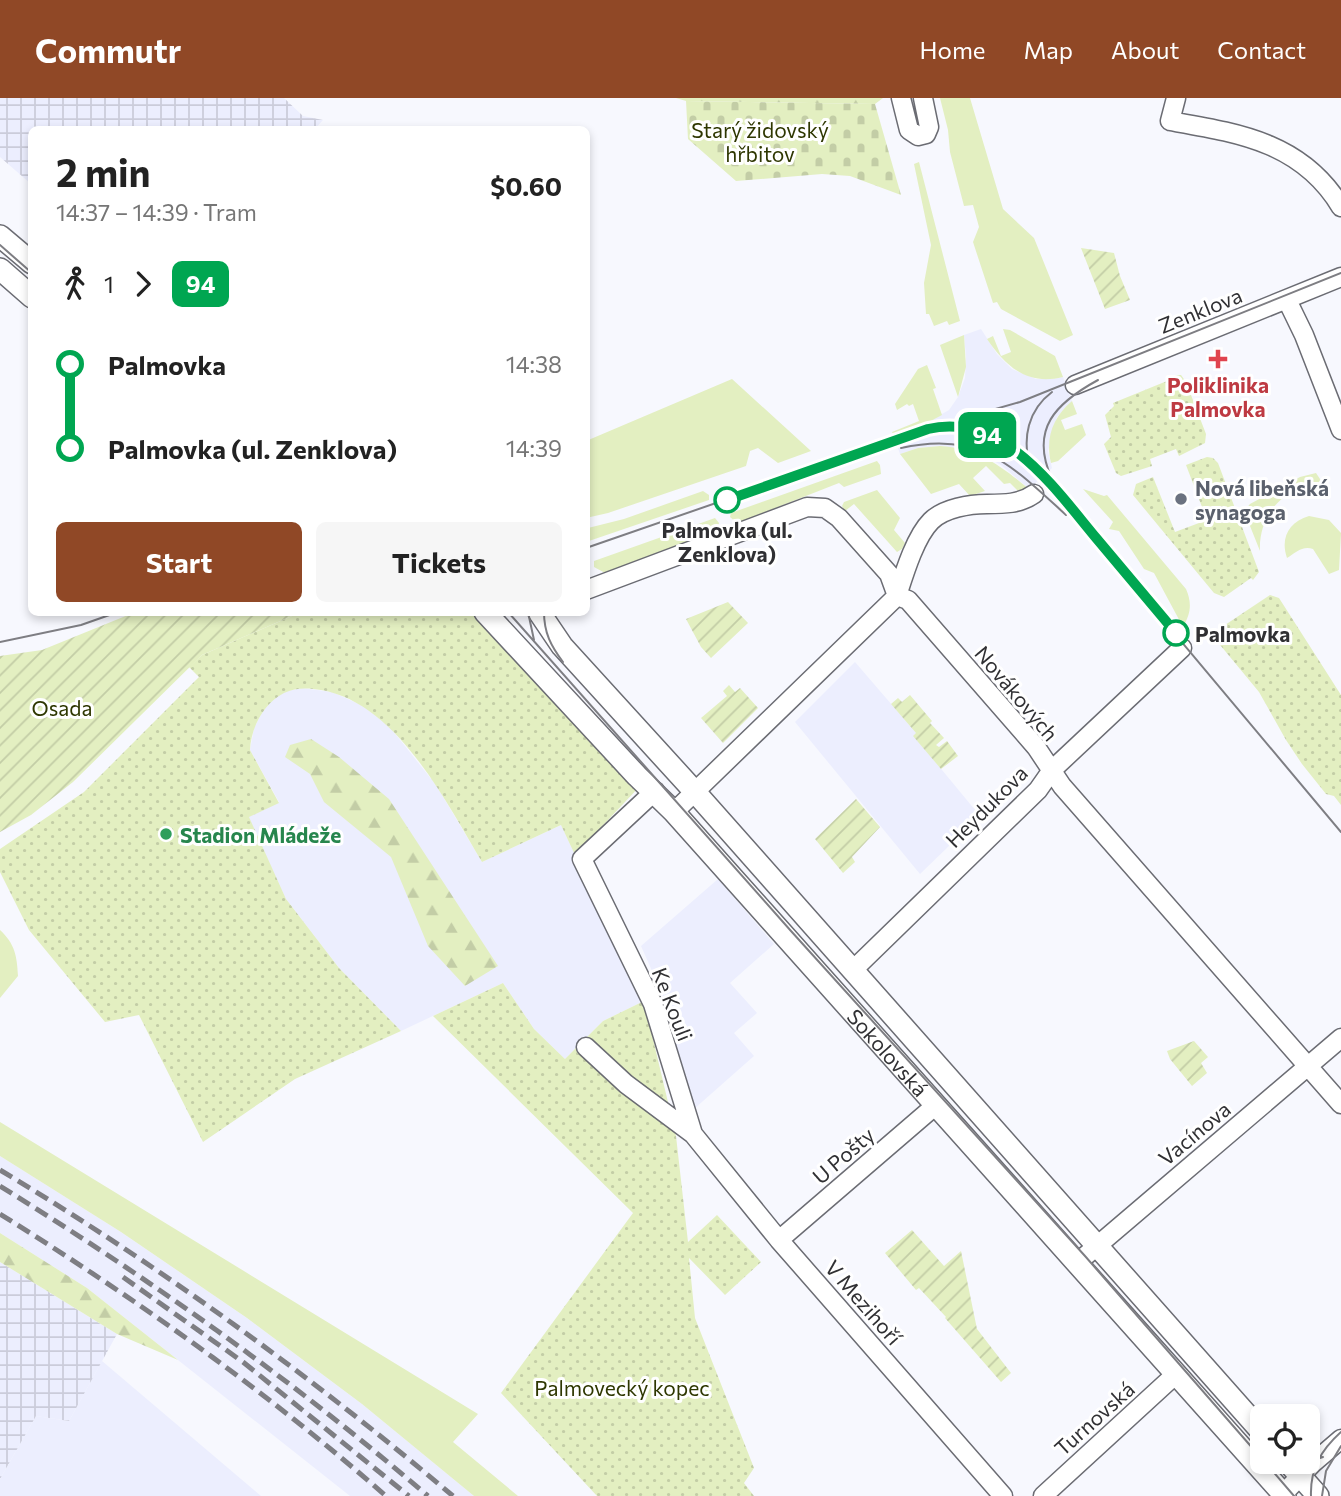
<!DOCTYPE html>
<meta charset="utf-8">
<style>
:root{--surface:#fff;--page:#f6f6f6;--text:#222;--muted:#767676;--accent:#904826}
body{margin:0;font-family:Commissioner,sans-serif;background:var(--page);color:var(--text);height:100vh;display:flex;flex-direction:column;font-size:26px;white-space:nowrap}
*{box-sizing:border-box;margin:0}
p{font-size:23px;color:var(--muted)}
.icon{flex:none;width:38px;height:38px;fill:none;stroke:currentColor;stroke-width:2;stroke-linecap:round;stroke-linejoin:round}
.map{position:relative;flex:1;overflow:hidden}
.sheet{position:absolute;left:28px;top:28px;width:562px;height:490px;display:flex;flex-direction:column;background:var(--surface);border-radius:10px;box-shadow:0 4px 10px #0003}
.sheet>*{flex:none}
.badge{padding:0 14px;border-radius:10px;font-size:24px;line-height:46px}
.tools{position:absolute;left:1250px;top:1306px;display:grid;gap:14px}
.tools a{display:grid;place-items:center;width:70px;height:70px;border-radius:10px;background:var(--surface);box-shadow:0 4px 10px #0003;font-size:35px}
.map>.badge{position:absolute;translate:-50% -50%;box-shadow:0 0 0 4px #fff}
.legs{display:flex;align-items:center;gap:10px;height:77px;padding:0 28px;font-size:23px}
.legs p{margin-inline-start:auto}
.overview{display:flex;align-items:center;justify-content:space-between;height:119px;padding:0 28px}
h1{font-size:38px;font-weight:700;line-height:52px}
.primary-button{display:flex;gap:14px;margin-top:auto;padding:14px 28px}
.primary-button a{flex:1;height:80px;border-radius:10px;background:var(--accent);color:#fff;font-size:28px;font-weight:700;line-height:80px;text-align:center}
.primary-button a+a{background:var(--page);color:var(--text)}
ul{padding:0 28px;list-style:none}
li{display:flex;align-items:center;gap:24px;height:84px;font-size:26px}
li i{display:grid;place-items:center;width:10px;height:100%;margin:0 9px;background:currentColor}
li i::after{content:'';width:18px;height:18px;margin:-9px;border:5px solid;border-radius:50%;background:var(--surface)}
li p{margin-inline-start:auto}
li:first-child i{background:linear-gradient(#0000 50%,currentColor 0)}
li:last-child i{background:linear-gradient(currentColor 50%,#0000 0)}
header{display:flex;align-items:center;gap:42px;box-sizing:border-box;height:98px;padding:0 35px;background:var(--accent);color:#fff}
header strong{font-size:33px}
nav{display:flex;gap:38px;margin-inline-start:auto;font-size:24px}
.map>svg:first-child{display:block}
</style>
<header>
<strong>Commutr</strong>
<nav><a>Home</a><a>Map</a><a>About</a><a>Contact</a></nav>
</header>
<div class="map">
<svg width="1341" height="1398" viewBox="0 0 1341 1398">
<defs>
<pattern id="industrial-grid" width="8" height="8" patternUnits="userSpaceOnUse" patternTransform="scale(1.75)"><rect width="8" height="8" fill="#eceefe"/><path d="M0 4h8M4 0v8" fill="none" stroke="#cbccda"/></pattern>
<pattern id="forest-firs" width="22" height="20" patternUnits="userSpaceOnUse" patternTransform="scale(1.75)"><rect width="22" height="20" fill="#e3efc1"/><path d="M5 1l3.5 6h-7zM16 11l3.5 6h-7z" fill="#c3cda6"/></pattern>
<pattern id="cemetery-stones" width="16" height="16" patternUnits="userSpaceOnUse" patternTransform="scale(1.75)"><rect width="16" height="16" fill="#e3efc1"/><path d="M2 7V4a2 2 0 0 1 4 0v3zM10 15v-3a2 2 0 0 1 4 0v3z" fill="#c3cda6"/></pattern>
<pattern id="park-dots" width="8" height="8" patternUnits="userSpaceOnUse" patternTransform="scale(1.75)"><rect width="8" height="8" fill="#e3efc1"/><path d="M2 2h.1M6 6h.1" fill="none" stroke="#c3cda6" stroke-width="1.8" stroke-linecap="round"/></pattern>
<pattern id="garden-furrows" width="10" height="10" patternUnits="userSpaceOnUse" patternTransform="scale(1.75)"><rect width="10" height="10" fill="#e3efc1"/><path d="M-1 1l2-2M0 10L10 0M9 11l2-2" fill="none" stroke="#c3cda6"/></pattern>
</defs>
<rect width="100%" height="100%" fill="#f7f8fe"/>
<path fill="#eceefe" d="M981,231L997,256L1012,271L1036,281H1053L1063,279L1072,303L1057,319L1048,353L1052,370L1029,391L1001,367L983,357L962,351L940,348L918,350L900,356L894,338L921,328L949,312L958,299L965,280L966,259L964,237Z
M855,564L917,636L914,638L980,718L920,776L795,624Z
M302,590L332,594L348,601L363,608L389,628L436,687L482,764L561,727L644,903L603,923L565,961L534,931L503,885L401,933L339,870L286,801L248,719L279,704L250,652L254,630L265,609L274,600L287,593Z
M718,781L774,846L730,885L757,915L734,935L754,958L694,1011L685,991L668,909L641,848Z
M0,1058L121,1134L247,1220L362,1306L474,1398H350L87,1190L0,1135Z
M102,1263L261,1398H0V1381L36,1318L69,1323Z"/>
<path fill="url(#industrial-grid)" d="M0,0H284L303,18L323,22L314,32H32L31,86L0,59Z
M0,1164L117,1236L69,1323L36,1318L0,1381Z"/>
<path fill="#e3efc1" d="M940,0H970L1003,111L1034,140L1073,237L1060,243L1001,211L997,204L993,205L973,144L979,129L973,107L964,108L950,54L948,32Z
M919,64L960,223L949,227L947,223L934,228L929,216H926L924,185L931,147L914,66Z
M1003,231L1010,232L1055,258L1063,279C1028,288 1006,269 987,241L993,238L1001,258L1011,254Z
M964,237L966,269L958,299L940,247Z
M927,267L936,290L933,291L942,317L921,328L894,338L892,334L919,323L913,306L909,308L907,306L897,312L895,306L918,271Z
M732,281L811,353L778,365L758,350L750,353L746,368L608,415L586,420V343Z
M1072,303L1077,316L1061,322L1065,332L1082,326L1086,337L1058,363L1051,365C1045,340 1053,319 1072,303Z
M940,348C978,350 1001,368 1029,391L1021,396L1010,385L1004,386L986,368L973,380L985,393L970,398L959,386L931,396L900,356L918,350Z
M877,363L880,367L881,376L844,389L839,385L737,425L730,419L731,415Z
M1316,375L1324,387C1286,385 1258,416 1260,453L1244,413L1250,406L1300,379Z
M1083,391L1104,398L1107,397L1186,491C1192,505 1191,515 1183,529L1154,475L1144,471L1119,433L1109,431L1113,424Z
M877,392L900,420L894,432L905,445L902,451L897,454L854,406L845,413L842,408L844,404Z
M703,393L709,397V402L586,444L588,430L624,421Z
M1309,418L1329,422L1341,435L1339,472L1329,476L1313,451C1303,447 1295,455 1287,460C1280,440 1289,424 1309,418Z
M715,420L719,425L717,432L607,476L594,469V463Z
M0,832C15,846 17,858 18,878L0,900Z
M0,1024L478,1316L453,1344L518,1398H474L362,1306L247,1220L121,1134L0,1058Z"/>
<path fill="url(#forest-firs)" d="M676,0H883L875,6L686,3Z
M311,641L339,659L389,701L498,868L465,888L428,848L391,759L324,704L310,676L285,659L290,647Z
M0,1135L87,1190L178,1262L117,1236L0,1164Z"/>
<path fill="url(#cemetery-stones)" d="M686,3L875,6L901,97L850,78L822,76L736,83L688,41Z"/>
<path fill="url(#park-dots)" d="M1174,277H1181L1186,284L1206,336L1205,345L1179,358L1176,351L1150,361L1152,368L1121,378L1116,375L1104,346L1111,339L1105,317L1114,308L1113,305L1167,283L1166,280Z
M1207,359L1213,360L1218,365L1259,474L1253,482L1251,480L1224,499L1214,495L1133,397L1136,386L1153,379L1175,434L1207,422L1186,367Z
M1270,497L1279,500L1341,597V707L1334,698L1326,696L1302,666L1286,642L1259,594L1216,542V533Z
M299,515H476L641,687L575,757L561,727L482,764C446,704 397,605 321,592C309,590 296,589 284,595C264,605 251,629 250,652L279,705L249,719L286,801L339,870L401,933L295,981L203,1044L139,917L105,924L29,832L0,774V751L84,694L199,579L189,569L202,557Z
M503,885L534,931L565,961L603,923L644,903L676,1038L688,1144L717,1117L761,1164L725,1197L689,1160L695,1220L754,1370L744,1385L754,1398H597L501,1295L633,1115L433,918Z"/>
<path fill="url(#garden-furrows)" d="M1081,150L1114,155L1120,178L1130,202L1105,211Z
M728,504L748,525L711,560L701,549L686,521Z
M133,515H299L202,557L73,684L31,717L0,734V558L42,552Z
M729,587L735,594L740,590L758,610L723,645L701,620L727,598L723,593Z
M910,597L932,623L930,625L944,640L936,647L939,649L947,643L958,658L941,671L913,638L916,635L891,606L898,600L902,604Z
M856,701L880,729L852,759L855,764L843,775L815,741Z
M1194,943L1208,959L1201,965L1207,975L1192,988L1170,961L1167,953Z
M912,1132L944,1168L961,1153L977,1231L1011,1275L1001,1284L945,1220L946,1219L919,1190L916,1192L885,1155Z"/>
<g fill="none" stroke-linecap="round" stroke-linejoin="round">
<g stroke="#6b6c73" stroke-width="21">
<path id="minor" d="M901,0L909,32L918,38L926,36L929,29L923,0
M1176,0L1170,23C1238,35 1302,44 1341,109
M1287,202L1304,237L1341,332
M1075,287L1341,179
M586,492L807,409L825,410L839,420L889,476L897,498
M897,498L908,502L1036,649L1062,688L1341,1006
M655,693L582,761L653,906L693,1036
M674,714L897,498C904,476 915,439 931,423C944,410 970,406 987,406C1004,406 1020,406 1034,396
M853,872L1038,692L1052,672L1182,550
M586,949L626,986L693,1036L779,1142L1003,1398
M779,1142L936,1007
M1077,1165L1341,940
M1283,1396L1313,1365L1341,1341
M1043,1398L1176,1276"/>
</g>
<g stroke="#6b6c73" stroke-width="24">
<g id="major">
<path d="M0,138L32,165"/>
<path d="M0,171L32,199"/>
<path id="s1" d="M485,514L637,678L674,714L1285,1398"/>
<path d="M539,514L562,548L695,694L1262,1334"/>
<path d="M1287,1363L1318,1398"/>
</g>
</g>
<use href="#minor" stroke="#fff" stroke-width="18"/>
<use href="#major" stroke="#fff" stroke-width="21"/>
<path stroke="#7e7e83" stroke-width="2" d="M0,147L32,175
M949,327C981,328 1011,349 1035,369L1341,734
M901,350C980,332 1011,367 1066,417
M1030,368C1022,340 1028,312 1052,294
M1052,381C1029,331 1056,305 1098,282
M586,450L950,324L1020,304L1341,175
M508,514L791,833L1085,1158L1262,1361
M528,514L534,542
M544,514C544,535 551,548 563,564
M0,544L81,527L118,514
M1264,1363L1294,1398
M1282,1363H1311L1323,1359
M1311,1398C1310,1371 1321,1352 1341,1334
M1322,1398L1326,1373L1341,1348"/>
<path stroke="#7e7e83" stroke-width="5" stroke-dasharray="14 7" stroke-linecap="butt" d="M0,1072C160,1168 311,1278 453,1398
M0,1088C150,1181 294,1283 428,1398
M0,1116C135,1200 266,1293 386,1398
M123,1179L243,1264L409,1398"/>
</g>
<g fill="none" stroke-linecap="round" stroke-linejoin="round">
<g stroke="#fff" stroke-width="16">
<path id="line-1" d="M727,402L928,331C1003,313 1055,391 1097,441C1123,472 1149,503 1176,535"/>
</g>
<use href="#line-1" stroke="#00a651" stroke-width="10"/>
</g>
<path fill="#e0444e" stroke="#fff" stroke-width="2.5" d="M1214.5 250.5h7v7h7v7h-7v7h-7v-7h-7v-7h7z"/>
<circle fill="#6b7280" stroke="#fff" stroke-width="2.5" cx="1181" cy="401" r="7"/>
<g fill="#fff" stroke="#00a651" stroke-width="3.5">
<circle cx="727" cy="402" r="12"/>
<circle cx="1176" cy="535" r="12"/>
</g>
<circle fill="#2e9e5b" stroke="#fff" stroke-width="2.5" cx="166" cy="736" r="7"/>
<g text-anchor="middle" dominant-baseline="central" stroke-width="6" stroke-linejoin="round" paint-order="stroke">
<g font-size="21" fill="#2e3701" stroke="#fff">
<text x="760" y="31">Starý židovský<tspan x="760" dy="24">hřbitov</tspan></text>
<text x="62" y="609">Osada</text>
<text x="622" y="1289">Palmovecký kopec</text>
</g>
<g font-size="21" fill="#303033" stroke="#fff">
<text transform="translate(1200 212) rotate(-22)">Zenklova</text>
<text transform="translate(1017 595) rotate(50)">Novákových</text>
<text transform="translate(986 708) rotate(-45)">Heydukova</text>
<text transform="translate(673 906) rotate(69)">Ke Kouli</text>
<text stroke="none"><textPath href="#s1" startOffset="597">Sokolovská</textPath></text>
<text transform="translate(1194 1035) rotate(-40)">Vacínova</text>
<text transform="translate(843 1057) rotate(-41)">U Pošty</text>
<text transform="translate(864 1204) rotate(49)">V Mezihoří</text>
<text transform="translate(1094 1320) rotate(-42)">Turnovská</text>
</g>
<g font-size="21" font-weight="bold" fill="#be3a42" stroke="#fff">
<text x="1218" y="286">Poliklinika<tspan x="1218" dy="24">Palmovka</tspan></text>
</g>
<g font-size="21" font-weight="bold" fill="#5b616d" stroke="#fff" text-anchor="start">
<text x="1195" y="389">Nová libeňská<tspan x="1195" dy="24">synagoga</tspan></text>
</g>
<g font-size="21" font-weight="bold" fill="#303033" stroke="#fff">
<text x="727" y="431">Palmovka (ul.<tspan x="727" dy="24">Zenklova)</tspan></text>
<text x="1195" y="535" text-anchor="start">Palmovka</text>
</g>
<g font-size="21" font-weight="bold" fill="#27864d" stroke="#fff" text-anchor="start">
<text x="180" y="736">Stadion Mládeže</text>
</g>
</g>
</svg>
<div class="tools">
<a><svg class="icon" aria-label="locate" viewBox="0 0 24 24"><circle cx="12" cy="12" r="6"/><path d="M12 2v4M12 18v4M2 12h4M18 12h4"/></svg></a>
</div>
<b class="badge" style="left:987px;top:337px;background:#00a651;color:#fff">94</b>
<section class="sheet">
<div class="overview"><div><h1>2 min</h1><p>14:37 – 14:39 · Tram</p></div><b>$0.60</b></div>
<div class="legs"><svg class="icon" aria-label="walk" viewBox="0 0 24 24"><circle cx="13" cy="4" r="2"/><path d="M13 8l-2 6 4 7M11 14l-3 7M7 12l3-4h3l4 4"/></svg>1<svg class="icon" aria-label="forward" viewBox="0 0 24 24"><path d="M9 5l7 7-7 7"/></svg><b class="badge" style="background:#00a651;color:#fff">94</b></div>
<ul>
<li><i style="color:#00a651"></i><b>Palmovka</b><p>14:38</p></li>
<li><i style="color:#00a651"></i><b>Palmovka (ul. Zenklova)</b><p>14:39</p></li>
</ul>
<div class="primary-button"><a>Start</a><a>Tickets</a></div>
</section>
</div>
